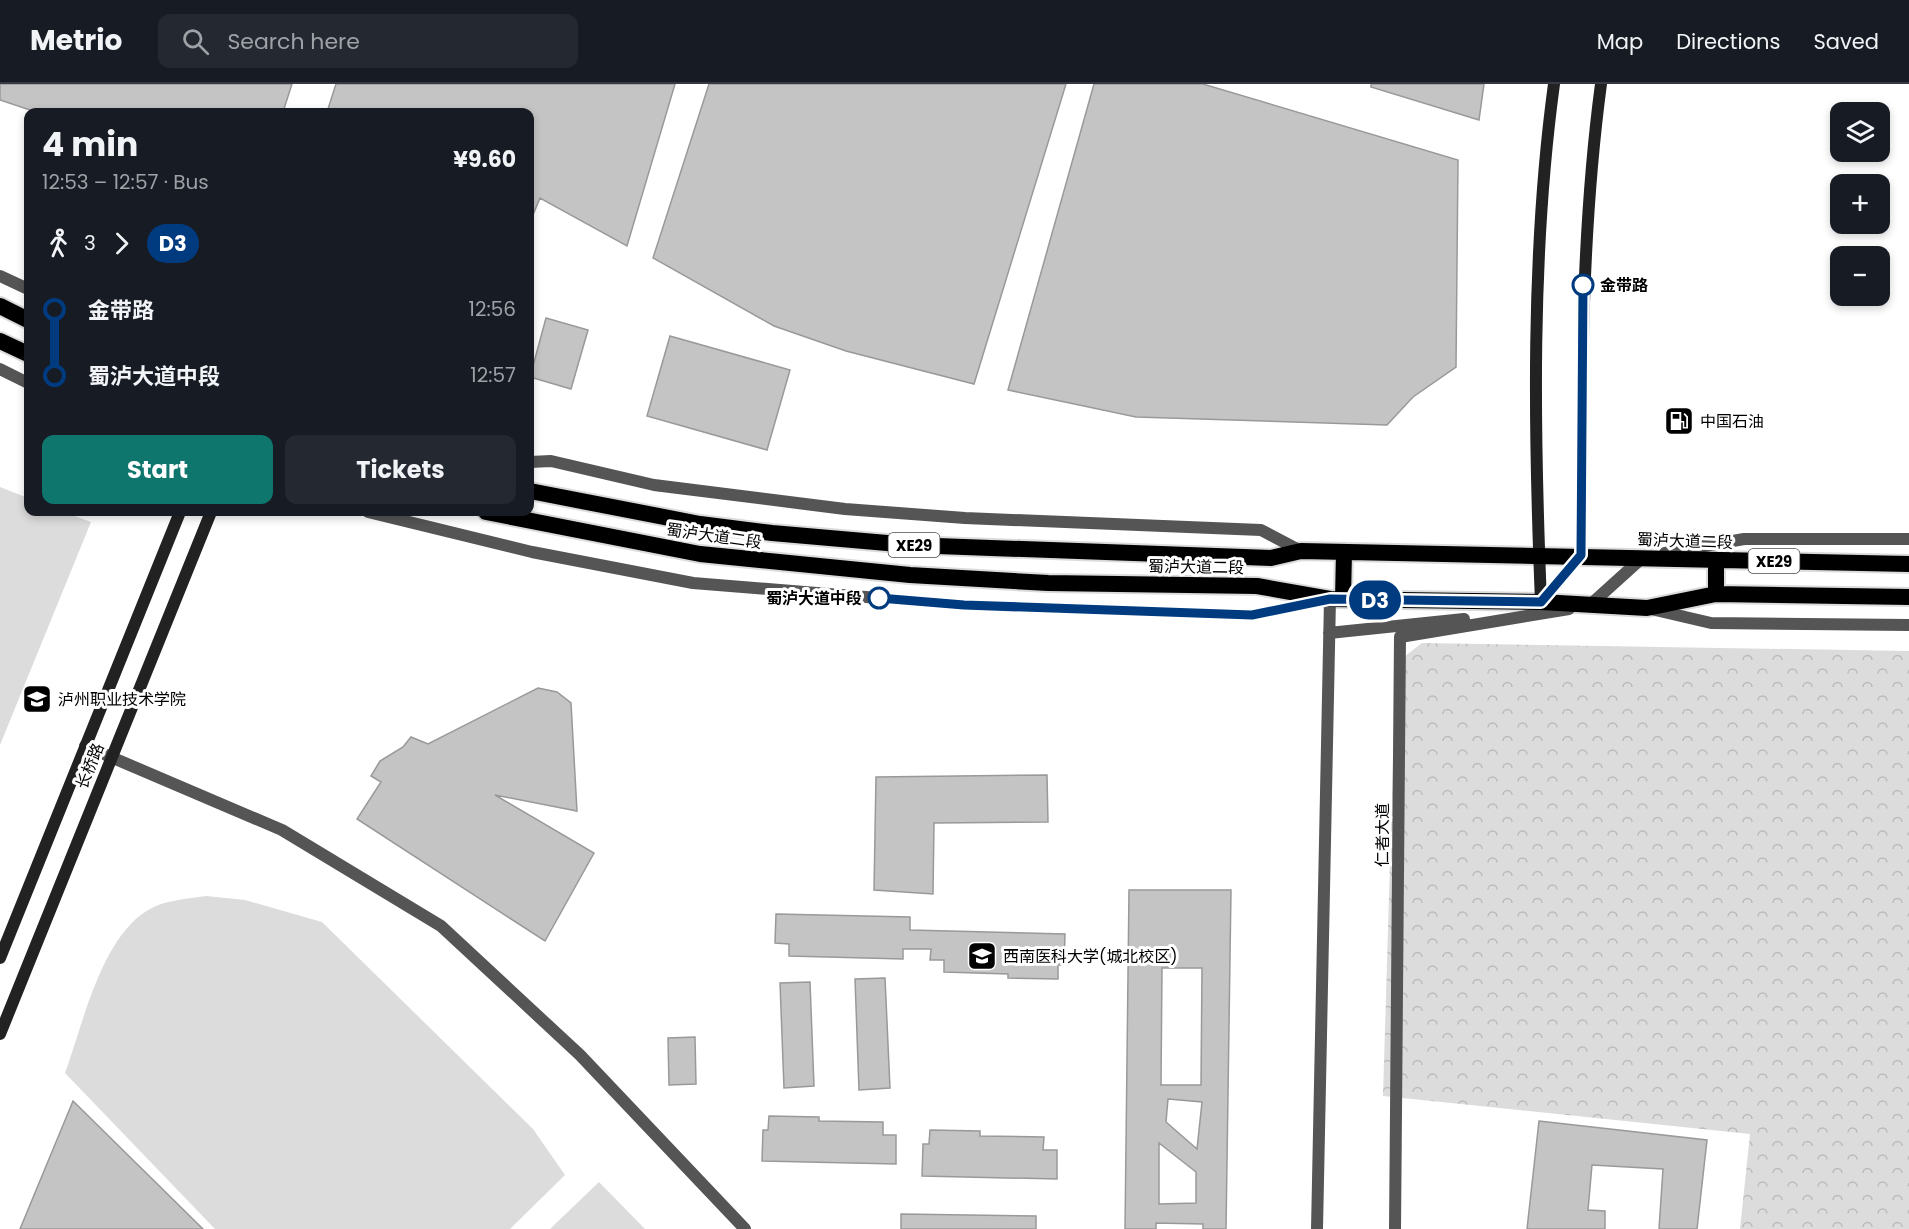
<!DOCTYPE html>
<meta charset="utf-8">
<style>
:root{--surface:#171b24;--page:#242831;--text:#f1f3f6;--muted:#9ea1a6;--line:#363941;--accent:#0f766e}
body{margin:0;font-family:Poppins,"Noto Sans SC",sans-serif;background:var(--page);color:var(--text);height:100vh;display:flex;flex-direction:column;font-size:22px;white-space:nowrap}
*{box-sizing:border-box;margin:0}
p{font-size:20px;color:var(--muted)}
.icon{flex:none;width:33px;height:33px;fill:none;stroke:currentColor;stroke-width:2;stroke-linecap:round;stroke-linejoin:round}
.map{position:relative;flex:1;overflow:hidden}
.details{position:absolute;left:24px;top:24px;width:510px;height:408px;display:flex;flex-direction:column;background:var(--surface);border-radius:12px;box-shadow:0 3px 9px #0003}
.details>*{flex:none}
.badge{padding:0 12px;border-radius:20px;font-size:21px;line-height:39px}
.tools{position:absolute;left:1830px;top:18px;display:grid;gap:12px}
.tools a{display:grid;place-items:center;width:60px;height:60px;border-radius:12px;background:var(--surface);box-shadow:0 3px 9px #0003;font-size:30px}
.map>.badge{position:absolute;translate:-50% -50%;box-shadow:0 0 0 3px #fff}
.legs{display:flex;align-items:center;gap:9px;height:66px;padding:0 18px;font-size:20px}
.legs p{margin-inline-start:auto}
.headline{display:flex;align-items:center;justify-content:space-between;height:102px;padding:0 18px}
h1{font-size:33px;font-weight:700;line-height:45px}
.primary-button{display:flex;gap:12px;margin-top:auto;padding:12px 18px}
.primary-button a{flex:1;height:69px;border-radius:12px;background:var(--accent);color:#fff;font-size:24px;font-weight:700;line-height:69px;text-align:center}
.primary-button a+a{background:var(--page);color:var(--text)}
ul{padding:0 18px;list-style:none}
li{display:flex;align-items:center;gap:21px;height:66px;font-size:22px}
li i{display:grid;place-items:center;width:9px;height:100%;margin:0 8px;background:currentColor}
li i::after{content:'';width:15px;height:15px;margin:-8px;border:4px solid;border-radius:50%;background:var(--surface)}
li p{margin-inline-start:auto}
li:first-child i{background:linear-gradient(#0000 50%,currentColor 0)}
li:last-child i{background:linear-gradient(currentColor 50%,#0000 0)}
header{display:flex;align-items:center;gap:36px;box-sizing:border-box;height:84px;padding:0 30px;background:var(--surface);border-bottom:2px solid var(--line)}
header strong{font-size:28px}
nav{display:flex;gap:33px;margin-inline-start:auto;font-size:21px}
.search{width:420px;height:54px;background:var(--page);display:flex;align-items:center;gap:15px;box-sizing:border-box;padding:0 21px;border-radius:12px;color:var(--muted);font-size:22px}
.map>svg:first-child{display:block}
</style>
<header>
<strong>Metrio</strong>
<div class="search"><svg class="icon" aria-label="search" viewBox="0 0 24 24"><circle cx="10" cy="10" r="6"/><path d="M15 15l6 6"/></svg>Search here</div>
<nav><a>Map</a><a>Directions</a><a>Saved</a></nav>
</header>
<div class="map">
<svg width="1909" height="1145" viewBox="0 0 1909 1145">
<defs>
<pattern id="forest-crowns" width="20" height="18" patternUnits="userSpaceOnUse" patternTransform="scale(1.5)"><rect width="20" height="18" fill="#dcdcdc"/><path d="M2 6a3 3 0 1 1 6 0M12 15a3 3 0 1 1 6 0" fill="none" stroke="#bbb"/></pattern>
</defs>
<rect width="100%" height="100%" fill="#fff"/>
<path fill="url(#forest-crowns)" d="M1422,559L1909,567V1145H1740L1750,1050L1383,1012L1396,579Z"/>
<path fill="#dcdcdc" d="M0,403L28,414V428H64L91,438L0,661Z
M206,812L245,816L322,838L533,1045L565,1091L510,1145H215L65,989C83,940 101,854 148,826C164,816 187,815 206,812Z
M599,1098L645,1145H550Z"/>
<path fill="#c4c4c4" stroke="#999" stroke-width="1.5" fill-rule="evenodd" d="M0,0H292L283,28H36L0,16Z
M336,0H675L627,162L540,114L530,138V28H327Z
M709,0H1066L974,300L846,267L774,242L653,174Z
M1094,0H1203L1458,76L1456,283L1413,313L1387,341L1136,333L1008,306Z
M1371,0H1484L1479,36L1371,3Z
M546,234L588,246L571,305L530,293Z
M670,252L790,286L767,366L647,332Z
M538,604L557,608L571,619L577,727L495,711L594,769L545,857L357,735L381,698L371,692L380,677L403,663L411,653L428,660Z
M1047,691L1048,738L934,739L933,810L874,806L876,693Z
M1129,806H1231L1226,1145H1203V1140L1156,1139V1145H1125ZM1162,884H1202L1201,1001H1161ZM1168,1015L1202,1018L1197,1065L1166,1038ZM1159,1059L1196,1088V1119L1159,1120Z
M776,830L910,833V846L1065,850L1064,881H1058V895L1008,894V890L944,888V876H930L931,865H903V875L789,872V860L775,859Z
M885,894L890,1004L859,1006L855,895Z
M810,898L814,1002L784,1004L780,899Z
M695,953L696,1000L669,1001L668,954Z
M73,1017L203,1145H20Z
M769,1032L819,1033V1037L883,1038V1051H896V1080L762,1077L763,1046H768Z
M1539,1037L1707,1056L1697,1145H1659L1663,1085L1592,1081L1588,1126L1605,1127V1145H1527Z
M930,1046L980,1047V1052L1044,1053L1043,1066H1057V1095L922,1092L923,1060H929Z
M901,1130L1036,1132V1145H901Z"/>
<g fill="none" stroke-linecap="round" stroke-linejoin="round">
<g stroke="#dbdbdb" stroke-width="20">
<path id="trunk" d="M0,222L28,236
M0,257L28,270
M530,407L700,440L772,449L910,461L1271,474L1301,467L1909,480
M486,428L700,470L910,491L1048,499L1257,502L1330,515L1541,518L1647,524L1716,510L1909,513
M1716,510V476
M1343,515L1344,468"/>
</g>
<path stroke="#555" stroke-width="12" d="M85,662L282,746L441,842L580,971L745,1145"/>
<path stroke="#555" stroke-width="12" d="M0,192L28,205
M0,285L28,299
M530,378L551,377L654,401L845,425L965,434L1261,446L1301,467
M368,428L532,468L693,499L964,521L1252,531L1330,515L1317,1145
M1665,469L1744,455H1909
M1590,521L1642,474
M1651,525L1711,539L1909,541
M1329,549L1464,535
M1395,1145L1400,553L1569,525"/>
<path stroke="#222" stroke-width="12" d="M1541,518L1581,471C1582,313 1580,157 1601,0
M1541,518C1534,347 1531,169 1554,0
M0,874L180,428
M0,950L211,428"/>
<use href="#trunk" stroke="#000" stroke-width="16"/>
</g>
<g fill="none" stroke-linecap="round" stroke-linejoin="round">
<g stroke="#fff" stroke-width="14">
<path id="line-1" d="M879,514L964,521L1252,531L1330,515L1541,518L1581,471L1583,201"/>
</g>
<use href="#line-1" stroke="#003b80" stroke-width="9"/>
</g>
<defs>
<g id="fuel-square" transform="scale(1.5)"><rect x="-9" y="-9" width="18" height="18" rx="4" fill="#000" stroke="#fff"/><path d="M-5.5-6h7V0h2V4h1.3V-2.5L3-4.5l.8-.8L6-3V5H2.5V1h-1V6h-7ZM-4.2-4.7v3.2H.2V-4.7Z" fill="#fff"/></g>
<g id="university-square" transform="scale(1.5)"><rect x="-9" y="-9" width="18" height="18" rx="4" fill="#000" stroke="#fff"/><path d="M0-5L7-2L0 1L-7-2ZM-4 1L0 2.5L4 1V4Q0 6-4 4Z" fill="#fff"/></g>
</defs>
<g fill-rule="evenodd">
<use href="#fuel-square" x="1679" y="337"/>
<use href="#university-square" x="37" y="615"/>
<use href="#university-square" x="982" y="872"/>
</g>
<g fill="#fff" stroke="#003b80" stroke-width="3">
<circle cx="1583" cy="201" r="10"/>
<circle cx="879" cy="514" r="10"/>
</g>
<g text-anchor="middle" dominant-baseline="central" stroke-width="6" stroke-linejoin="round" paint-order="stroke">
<g fill="#fff" stroke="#4c4c4c" stroke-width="1.5">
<rect x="888.5" y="449" width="51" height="24" rx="4.5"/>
<rect x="1748.5" y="465" width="51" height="24" rx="4.5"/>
</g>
<g font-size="15" font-weight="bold" fill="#000">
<text x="914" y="461">XE29</text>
<text x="1774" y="477">XE29</text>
</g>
<g font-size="16" font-weight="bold" fill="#000" stroke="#fff" text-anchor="start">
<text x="1600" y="201">金带路</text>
<text x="862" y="514" text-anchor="end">蜀泸大道中段</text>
</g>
<g font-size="16" fill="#000" stroke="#fff" text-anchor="start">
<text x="1700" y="337">中国石油</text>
<text x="58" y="615">泸州职业技术学院</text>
<text x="1003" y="872">西南医科大学(城北校区)</text>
</g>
<g font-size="16" fill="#000" stroke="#fff">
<text transform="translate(714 452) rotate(8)">蜀泸大道二段</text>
<text transform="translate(1685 457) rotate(2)">蜀泸大道二段</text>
<text transform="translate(1196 483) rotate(1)">蜀泸大道二段</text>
<text transform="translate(90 682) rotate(-68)">长桥路</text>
<text transform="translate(1382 751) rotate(-90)">仁者大道</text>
</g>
</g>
</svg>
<div class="tools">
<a><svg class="icon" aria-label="layers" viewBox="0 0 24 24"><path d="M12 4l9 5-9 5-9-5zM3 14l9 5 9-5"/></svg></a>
<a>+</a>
<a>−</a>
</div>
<b class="badge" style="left:1375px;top:516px;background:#003b80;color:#fff">D3</b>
<section class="details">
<div class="headline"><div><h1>4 min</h1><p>12:53 – 12:57 · Bus</p></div><b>¥9.60</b></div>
<div class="legs"><svg class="icon" aria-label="walk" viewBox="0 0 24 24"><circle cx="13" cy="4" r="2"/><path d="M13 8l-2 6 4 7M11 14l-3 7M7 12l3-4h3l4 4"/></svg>3<svg class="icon" aria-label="forward" viewBox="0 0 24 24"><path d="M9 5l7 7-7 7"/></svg><b class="badge" style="background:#003b80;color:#fff">D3</b></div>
<ul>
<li><i style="color:#003b80"></i><b>金带路</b><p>12:56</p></li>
<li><i style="color:#003b80"></i><b>蜀泸大道中段</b><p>12:57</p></li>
</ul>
<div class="primary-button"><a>Start</a><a>Tickets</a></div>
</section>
</div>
